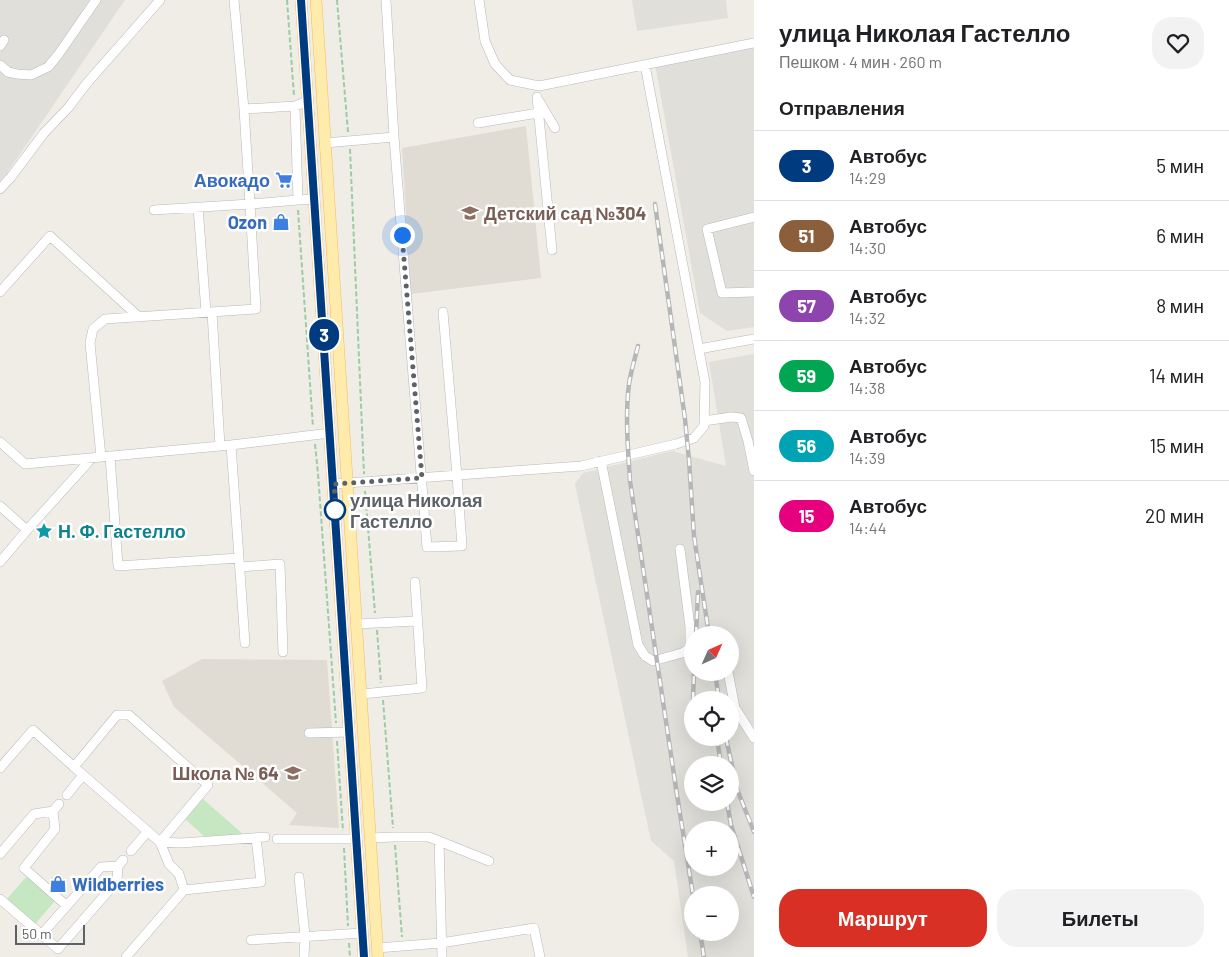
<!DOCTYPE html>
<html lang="ru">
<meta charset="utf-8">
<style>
:root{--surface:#fff;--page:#f2f2f2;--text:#202124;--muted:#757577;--line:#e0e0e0;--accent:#d93025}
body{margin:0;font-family:Barlow,sans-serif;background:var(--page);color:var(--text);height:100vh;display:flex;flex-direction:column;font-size:19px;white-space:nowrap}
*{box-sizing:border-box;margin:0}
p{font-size:16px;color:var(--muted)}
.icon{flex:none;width:28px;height:28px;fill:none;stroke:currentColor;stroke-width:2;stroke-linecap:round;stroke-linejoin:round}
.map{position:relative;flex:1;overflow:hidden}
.drawer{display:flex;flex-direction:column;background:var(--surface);width:475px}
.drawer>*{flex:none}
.badge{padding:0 10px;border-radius:16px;font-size:18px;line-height:32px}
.needle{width:32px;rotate:45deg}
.tools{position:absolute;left:684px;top:626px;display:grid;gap:10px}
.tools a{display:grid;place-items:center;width:55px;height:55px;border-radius:50%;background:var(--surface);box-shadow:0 5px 20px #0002;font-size:25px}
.scale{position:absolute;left:15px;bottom:12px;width:70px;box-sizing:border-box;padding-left:5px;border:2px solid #5d6267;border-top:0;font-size:14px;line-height:18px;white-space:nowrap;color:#5d6267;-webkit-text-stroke:4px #fff;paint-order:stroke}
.you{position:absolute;width:25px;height:25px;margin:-12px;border:4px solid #fff;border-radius:50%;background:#1a73e8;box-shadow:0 0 0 8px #1a73e833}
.map>.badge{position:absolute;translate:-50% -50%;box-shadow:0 0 0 2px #fff}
h2{padding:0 25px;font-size:19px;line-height:45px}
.round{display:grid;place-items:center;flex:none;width:52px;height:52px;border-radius:20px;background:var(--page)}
.head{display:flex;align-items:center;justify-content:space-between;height:85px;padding:0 25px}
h1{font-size:24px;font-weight:700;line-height:38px}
.cta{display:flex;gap:10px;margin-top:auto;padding:10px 25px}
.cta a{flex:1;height:58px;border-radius:20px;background:var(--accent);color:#fff;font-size:20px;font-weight:700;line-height:58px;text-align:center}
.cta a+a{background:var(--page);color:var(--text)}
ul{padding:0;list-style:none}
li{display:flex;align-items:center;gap:15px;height:70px;padding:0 25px;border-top:1px solid var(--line)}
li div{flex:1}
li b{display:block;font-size:19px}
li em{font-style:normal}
li .badge{min-width:55px;font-weight:700;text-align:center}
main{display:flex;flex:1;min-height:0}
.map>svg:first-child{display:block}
</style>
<main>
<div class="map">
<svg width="754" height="957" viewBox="0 0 754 957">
<rect width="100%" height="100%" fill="#f0ede6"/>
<path fill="#e1dfda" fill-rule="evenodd" d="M0,0H125L7,173L0,181Z
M632,0H726L728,18L637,31Z
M754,45V327L727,331L700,313L655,64Z
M754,354V957H688L674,861L651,841L575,484L583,473L672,451L726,466L709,362ZM692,635H730V672H692ZM692,700H730V738H692ZM692,765H730V802H692ZM692,830H730V868H692ZM692,895H730V932H692Z"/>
<path fill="#e0dcd4" d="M526,126L541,278L411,294L402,148Z
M202,659L327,660L339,828L289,825L297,813L174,707L162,681Z"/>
<path fill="#c5e8c2" d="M203,799L244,835L205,837L185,819Z
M27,876L55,901L35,924L7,899Z"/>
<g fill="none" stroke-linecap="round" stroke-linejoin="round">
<g stroke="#b6b9bd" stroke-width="10">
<path id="minor" d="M234,0L244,109L295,106L308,101
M386,0L394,137L408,314L427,547L462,546L457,476L443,312
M479,0L485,41L495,64L510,80L539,86L754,43
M0,46L4,40
M0,65L8,72L17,74L31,75L48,67L58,55L96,0
M537,97L552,250
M539,101L555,128
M295,106L298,200
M244,109L250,204L298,200L315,199
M478,123L538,113
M325,143L394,137
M0,189L11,177L44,133L68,108L87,83L160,0
M198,207L206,312
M754,217L707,229L722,293L754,292
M0,292L50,236L139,317
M212,312L220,446
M699,349L754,339
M704,421L731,417L741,418L748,441L754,471
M0,442L25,464L231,445L330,433
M231,445L245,643
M110,456L118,566L239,558
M101,457L90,343L93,329L105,319L256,309L250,204L154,210
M601,461L638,645L645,656L653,661L682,653L690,648V627L680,549
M334,484L581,466L676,444L694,438L704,426L705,382L645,65
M0,506L27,530L92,458
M0,562L27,530
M240,567L280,564L283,652
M357,624L417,621
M728,672L735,708L754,738
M362,694L422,688L415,582
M309,733L350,732
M74,767L160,842L169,864L179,874L184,890
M0,768L33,730L74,767L117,715H129L208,785L160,842L181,843L265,837
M67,795L83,775
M53,811L55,829L24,868L67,906
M371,838L394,837H429L489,861
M277,839H357
M439,841L442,957
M131,851L148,831
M0,854L34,814L53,811L59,804
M299,877L305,936L304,957
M0,899L58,949L117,881L118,866L123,860
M42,934L101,867L118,866
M251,940L363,933
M377,948L441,943L534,928L540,957
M126,957L184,890L261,882L256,838"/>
</g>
<g stroke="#f7bd58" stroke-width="12">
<path id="major" d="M301,0L364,957
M316,0L378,957"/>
</g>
<path stroke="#9bcca5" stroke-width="2" stroke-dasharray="5 2.5" stroke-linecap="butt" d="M287,0L294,96
M337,0L348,132
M350,149L364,474
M298,210L313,427
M315,444L318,474L336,723
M365,491L375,613
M377,630L381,683
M383,700L393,828
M337,741L343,831
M395,845L402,937
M344,848L348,926
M349,943L350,957"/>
<use href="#minor" stroke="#fff" stroke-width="9"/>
<use href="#major" stroke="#ffebac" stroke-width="11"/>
<g stroke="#b5b6b7" stroke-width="4.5">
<path id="rail" d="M655,204L685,419L689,460L694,536L709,635
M638,346C635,358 631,371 629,384C625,416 628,449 630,481L677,795L693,895
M696,635L698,592
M715,672L719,700
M693,700L694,672
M717,738L721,765
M726,738L737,789L754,832
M727,802L731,825L754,897
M700,932L704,957"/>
</g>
<use href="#rail" stroke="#fff" stroke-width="2.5" stroke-dasharray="8" stroke-linecap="butt"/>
</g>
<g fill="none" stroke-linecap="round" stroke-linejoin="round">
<g stroke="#fff" stroke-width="11">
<path id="line" d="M301,0L364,957"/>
</g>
<use href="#line" stroke="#003b80" stroke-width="8"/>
<path stroke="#5d6267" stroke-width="5" stroke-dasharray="0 9" d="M335,510L336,514L334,484L422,478L402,235"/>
</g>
<defs>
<g id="supermarket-bare" transform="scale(1.35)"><path d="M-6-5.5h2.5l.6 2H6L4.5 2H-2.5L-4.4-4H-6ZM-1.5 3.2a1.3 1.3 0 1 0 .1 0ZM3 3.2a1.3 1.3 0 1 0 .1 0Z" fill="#3f7fe0" stroke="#fff" stroke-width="2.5" paint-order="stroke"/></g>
<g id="school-bare" transform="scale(1.35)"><path d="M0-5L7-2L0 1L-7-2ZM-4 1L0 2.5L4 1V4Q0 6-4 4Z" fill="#8d6e63" stroke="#fff" stroke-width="2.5" paint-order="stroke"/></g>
<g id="shop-bare" transform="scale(1.35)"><path d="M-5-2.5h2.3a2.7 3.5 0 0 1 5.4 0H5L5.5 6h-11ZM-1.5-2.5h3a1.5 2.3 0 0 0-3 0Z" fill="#3f7fe0" stroke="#fff" stroke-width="2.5" paint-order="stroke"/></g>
<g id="sight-bare" transform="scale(1.35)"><path d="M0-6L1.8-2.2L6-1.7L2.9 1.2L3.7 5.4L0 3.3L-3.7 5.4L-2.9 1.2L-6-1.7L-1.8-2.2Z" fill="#0f9aa8" stroke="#fff" stroke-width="2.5" paint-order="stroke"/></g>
</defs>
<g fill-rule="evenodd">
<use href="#supermarket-bare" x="284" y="180"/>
<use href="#school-bare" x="470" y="213"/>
<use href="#shop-bare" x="281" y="222"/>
<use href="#sight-bare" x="44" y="531"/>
<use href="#school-bare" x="293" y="773"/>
<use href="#shop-bare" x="58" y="884"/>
</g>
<circle fill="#fff" stroke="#003b80" stroke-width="2.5" cx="335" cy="510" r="10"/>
<g text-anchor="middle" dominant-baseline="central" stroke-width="5" stroke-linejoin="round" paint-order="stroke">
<g font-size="18" font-weight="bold" fill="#366cbe" stroke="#fff" text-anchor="end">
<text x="270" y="180">Авокадо</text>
<text x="267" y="222">Ozon</text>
<text x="72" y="884" text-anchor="start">Wildberries</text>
</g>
<g font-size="18" font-weight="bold" fill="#785e54" stroke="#fff" text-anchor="start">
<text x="484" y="213">Детский сад №304</text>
<text x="279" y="773" text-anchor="end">Школа № 64</text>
</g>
<g font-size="18" font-weight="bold" fill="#5d6267" stroke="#fff" text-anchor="start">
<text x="350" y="500">улица Николая<tspan x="350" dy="21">Гастелло</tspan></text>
</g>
<g font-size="18" font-weight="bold" fill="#0d838f" stroke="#fff" text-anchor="start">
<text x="58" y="531">Н. Ф. Гастелло</text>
</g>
</g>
</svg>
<div class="tools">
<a><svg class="needle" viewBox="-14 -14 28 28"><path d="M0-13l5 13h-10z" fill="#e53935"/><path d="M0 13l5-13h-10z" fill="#757577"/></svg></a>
<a><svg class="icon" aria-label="locate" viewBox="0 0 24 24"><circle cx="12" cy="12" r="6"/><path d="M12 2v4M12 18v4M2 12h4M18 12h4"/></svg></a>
<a><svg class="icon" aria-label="layers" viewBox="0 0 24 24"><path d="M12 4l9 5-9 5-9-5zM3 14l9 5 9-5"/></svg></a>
<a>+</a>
<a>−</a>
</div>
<div class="scale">50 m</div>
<div class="you" style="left:402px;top:235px"></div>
<b class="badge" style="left:324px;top:335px;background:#003b80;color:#fff">3</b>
</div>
<section class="drawer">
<div class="head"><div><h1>улица Николая Гастелло</h1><p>Пешком · 4 мин · 260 m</p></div><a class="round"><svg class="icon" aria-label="heart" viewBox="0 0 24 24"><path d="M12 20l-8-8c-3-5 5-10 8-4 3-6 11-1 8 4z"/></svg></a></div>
<h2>Отправления</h2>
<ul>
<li><span class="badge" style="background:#003b80;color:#fff">3</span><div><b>Автобус</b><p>14:29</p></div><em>5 мин</em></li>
<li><span class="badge" style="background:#8b5e3c;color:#fff">51</span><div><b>Автобус</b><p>14:30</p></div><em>6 мин</em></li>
<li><span class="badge" style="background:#8e44ad;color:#fff">57</span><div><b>Автобус</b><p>14:32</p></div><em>8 мин</em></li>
<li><span class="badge" style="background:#00a651;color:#fff">59</span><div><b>Автобус</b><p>14:38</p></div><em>14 мин</em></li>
<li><span class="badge" style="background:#00a3b4;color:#fff">56</span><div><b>Автобус</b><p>14:39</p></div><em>15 мин</em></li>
<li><span class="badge" style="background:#e6007e;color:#fff">15</span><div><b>Автобус</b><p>14:44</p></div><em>20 мин</em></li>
</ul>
<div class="cta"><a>Маршрут</a><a>Билеты</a></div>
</section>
</main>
